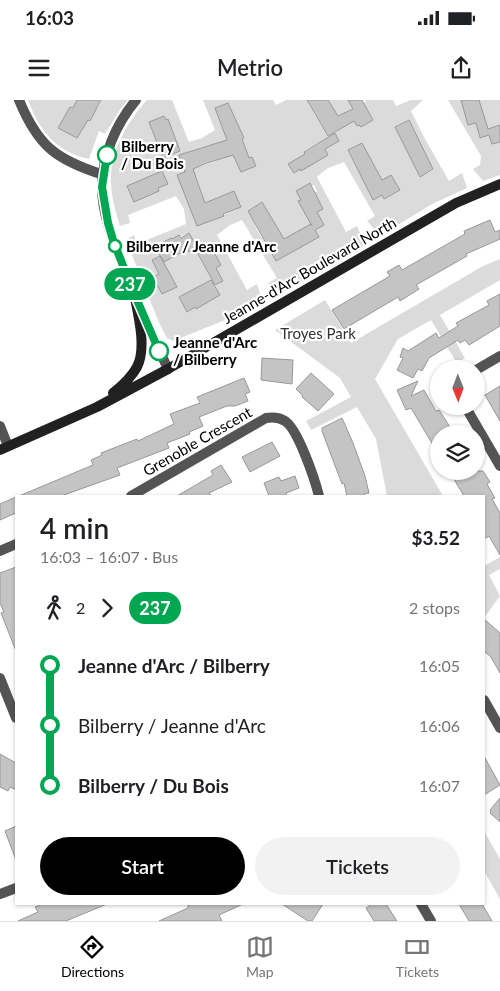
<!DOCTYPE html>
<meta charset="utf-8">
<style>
:root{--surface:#fff;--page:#f2f2f2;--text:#202124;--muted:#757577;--line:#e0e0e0;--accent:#000}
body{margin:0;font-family:Lato,sans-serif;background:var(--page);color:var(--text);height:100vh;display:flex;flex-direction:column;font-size:19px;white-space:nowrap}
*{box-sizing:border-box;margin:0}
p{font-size:16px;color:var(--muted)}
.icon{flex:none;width:28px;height:28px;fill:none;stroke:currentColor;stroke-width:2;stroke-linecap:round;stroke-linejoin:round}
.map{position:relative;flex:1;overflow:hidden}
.sheet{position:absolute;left:15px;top:395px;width:470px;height:410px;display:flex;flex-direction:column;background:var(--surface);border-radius:0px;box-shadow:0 1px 4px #0004}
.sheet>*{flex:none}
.badge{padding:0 10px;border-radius:16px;font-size:18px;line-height:32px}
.needle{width:32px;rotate:179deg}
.controls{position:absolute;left:430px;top:260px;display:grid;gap:10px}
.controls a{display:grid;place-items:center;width:55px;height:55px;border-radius:50%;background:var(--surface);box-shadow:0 1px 4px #0004;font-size:25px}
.map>.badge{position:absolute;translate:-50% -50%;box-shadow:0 0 0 2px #fff}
.legs{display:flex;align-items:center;gap:8px;height:55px;padding:0 25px;font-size:16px}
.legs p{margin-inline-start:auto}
.overview{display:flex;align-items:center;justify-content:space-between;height:85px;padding:0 25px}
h1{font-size:28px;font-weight:600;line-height:38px}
.button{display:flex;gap:10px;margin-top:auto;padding:10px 25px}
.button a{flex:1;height:58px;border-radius:30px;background:var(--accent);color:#fff;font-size:20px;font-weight:600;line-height:58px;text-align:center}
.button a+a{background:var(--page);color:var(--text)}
ul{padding:0 25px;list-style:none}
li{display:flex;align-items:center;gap:18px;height:60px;font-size:19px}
li i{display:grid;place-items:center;width:8px;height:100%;margin:0 6px;background:currentColor}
li i::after{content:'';width:12px;height:12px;margin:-6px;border:4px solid;border-radius:50%;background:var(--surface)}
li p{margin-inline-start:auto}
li:first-child i{background:linear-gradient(#0000 50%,currentColor 0)}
li:last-child i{background:linear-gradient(currentColor 50%,#0000 0)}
.status{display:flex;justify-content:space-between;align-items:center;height:35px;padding:0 25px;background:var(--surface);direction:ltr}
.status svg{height:14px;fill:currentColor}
header{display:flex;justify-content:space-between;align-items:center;height:65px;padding:0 25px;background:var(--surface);font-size:22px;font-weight:600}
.tab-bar{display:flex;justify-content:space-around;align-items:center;height:70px;border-top:1px solid var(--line);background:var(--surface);font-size:14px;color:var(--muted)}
.tab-bar a{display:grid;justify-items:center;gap:2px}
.tab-bar .active{color:var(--accent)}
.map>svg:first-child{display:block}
</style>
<div class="status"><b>16:03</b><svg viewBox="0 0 49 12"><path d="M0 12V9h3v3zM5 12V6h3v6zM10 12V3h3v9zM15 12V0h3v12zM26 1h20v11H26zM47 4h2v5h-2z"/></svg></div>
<header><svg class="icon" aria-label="menu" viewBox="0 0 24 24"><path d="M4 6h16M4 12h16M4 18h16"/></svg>Metrio<svg class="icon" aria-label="share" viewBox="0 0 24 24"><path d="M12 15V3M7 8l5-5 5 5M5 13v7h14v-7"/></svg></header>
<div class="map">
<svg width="500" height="821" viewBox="0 0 500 821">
<rect width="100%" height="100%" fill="#fff"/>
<path fill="#dbdbdb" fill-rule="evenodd" d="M28,0H77L73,8L70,7L58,28L77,38L87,20L90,21L101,2L99,0H128L121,8L105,34L99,31L89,59C56,52 39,30 28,0Z
M147,0H172L189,42L202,38L215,30L203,0H273L276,5L286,0H312L308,3L328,37L304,51L311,64L328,55L325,49L339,41L335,33L341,28L330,9L332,7L328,0H349L353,9L351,10L353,14L351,16L357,26L359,25L361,27L373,20L364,3L366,2L365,0H393L396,6L411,0H423L411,11L425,39L449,81L462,73L467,88L432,104L380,136L367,121L375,116L344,62L328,68L317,77L346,132L357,126L365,145L279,194L268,183L277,178L242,120L230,125L217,135L247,190L257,184L263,202L230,218L173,241L167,238L160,225L126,140L134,135L137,144L186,124L184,109L176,96L128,115L130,123L120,126C115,111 111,95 111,80C111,50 128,21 147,0ZM228,3L244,38L241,39L249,58L252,57L256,66L242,72L238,62L236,63L215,8ZM164,16L166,20H168L179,52L163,57L149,22ZM408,20L433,70L420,77L395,27ZM362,43L376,69L362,77L348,51ZM209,45L224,58L185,72L191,51ZM162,71L168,84L158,88L159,91L134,101L127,86ZM178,75L197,78L203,96L187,101ZM391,75L400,90L384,99L382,95L373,99L367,89ZM310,83L312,86L314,85L317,91L314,93L322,109L317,112L324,125L315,130L318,138L302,146L311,124L299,101L301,100L296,91ZM234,91L241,106L215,120L216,98ZM261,102L292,152L277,161L257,130L249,110ZM189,133L197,147L189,152L188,150L181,154L180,153L164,162L155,147ZM211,147L221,165L216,168L223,181L215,186L220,195L196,209L195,207L187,212L179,198L212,180L198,155ZM160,156L176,187L162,194L153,177L159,174L152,160Z
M448,0H500V25L488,29L485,20L468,25L476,23L480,38L489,35L492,44L500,42V75L483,81L473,69L480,65L481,56Z
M500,159V180L440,215L465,258L462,260H455L431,220L398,239L375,279L443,396H387L376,339L357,307L311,330L306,321L351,297L340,278L275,230L325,200L351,243L483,166Z
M500,457V469L489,475L500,496L484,518V466Z
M484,731L500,759V799L484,771Z"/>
<path fill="#c4c4c4" stroke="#989898" d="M77,0H101L90,21L88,20L77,38L58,28L70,7L73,8Z
M307,0H328L338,16L353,9L348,0H362L373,20L361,27L359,25L357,26L354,21L328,36Z
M461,0H479L488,29L500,25V42L492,44L489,35L480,38L476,23L468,25Z
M228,3L244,38L242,39L249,58L252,57L256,66L241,72L233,55L207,63L193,69L205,103L234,91L241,107L223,114L224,116L197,126L177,75L185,72L179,55L227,40L215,8Z
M164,16L166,20L168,19L180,51L163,58L149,22Z
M409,20L433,69L420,77L395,27Z
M335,33L339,41L325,49L328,55L301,71L300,69L294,73L288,64L305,54L304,52Z
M362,43L382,80L391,75L400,90L384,99L382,95L373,100L348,50Z
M162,71L168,84L158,88L159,91L134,102L127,86Z
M310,83L323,109L317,112L324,125L315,130L319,137L276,161L248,111L262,102L284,139L311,124L312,126L298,101L301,100L296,91Z
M490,120L495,132L500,130V139L466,154L467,156L416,185L419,189L400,201L398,197L344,229L332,210L390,176L387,172L399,165L402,170L465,134L464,131Z
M189,133L197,147L189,152L188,150L180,154V153L164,162L155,147L171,138L172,139L179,135L181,138Z
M211,147L221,165L216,168L223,181L215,185L198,154Z
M160,156L177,187L162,194L153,177L159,174L152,160Z
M211,180L220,195L196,209L195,207L187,212L179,197Z
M500,194V226L469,245L465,240L460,243L458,240L429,258L422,271L418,269L413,278L397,270L403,258L400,257L403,248L408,251L436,233L439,238L458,226L456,223L489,205L487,201Z
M262,258L293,260L292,284L261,280Z
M311,273L334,294L318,311L302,297L303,296L296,289Z
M244,278L250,292L245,294L248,301L235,306H227L199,317L203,326L201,327L189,332L190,334L167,343L169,348L117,368L120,375L61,396H19L93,365L91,360L102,355L101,353L137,339L138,341L174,324L170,314L200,303L197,297Z
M418,281L411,296L424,290L436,311L439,310L450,327L445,330L447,334H439V355L411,308L406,310L397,290Z
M500,286V321L485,295Z
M342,318L353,343L365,376L369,393L364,394L363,396H347L344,383L342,384L322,331V328Z
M272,342L280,356L250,372L242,357Z
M221,365L232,382L209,393L211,396H177L213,375L211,371Z
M449,371H483L490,382L487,384L495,398L492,399L500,413V455L489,436L484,439V396H464Z
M295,376L299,388L286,393L287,396H269L264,383L279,377L281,381Z
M16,397V413L0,420V404Z
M16,467V551L1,513L4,512L0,503V473Z
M484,519L500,533V573L491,557L484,551Z
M0,654L16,663V690L10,687L8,691L0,687Z
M484,656L500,685L484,695Z
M500,698V722L490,713L491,711L490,710Z
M16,726V760L5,731Z
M43,804H107L66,821H18L38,812L35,807Z
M192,804H243L219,815L222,821H159L188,808V805Z
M282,804H323L312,821H308Z
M373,804H386L397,821H374L366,808Z
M459,804H482L492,821H469Z"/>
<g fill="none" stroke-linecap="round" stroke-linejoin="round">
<path stroke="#545454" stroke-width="10" d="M19,0C38,46 56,60 104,75
M476,270L500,256
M465,306L500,366
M0,326L8,346
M131,396L266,318C272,317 279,317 285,321C298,329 315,380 319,396
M0,451L16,444
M0,578L16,618
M484,600L500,628
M0,794L16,788
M421,804L431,821"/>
<path stroke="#545454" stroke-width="10" d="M136,0C116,24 102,56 102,87C102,116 115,145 125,171C138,204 153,237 168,269"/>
<path stroke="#212121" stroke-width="10" d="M113,293C122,286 131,278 137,267C147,248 138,214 134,193
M0,350L97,307L168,269L456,103L500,84"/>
</g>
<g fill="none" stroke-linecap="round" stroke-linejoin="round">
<g stroke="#fff" stroke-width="11">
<path id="line-1" d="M107,55L102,87L108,123L113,140L131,186L159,251"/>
</g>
<use href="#line-1" stroke="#00a651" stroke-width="8"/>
</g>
<g fill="#fff" stroke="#00a651" stroke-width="2.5">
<circle cx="107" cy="55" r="9"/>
<circle cx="115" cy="146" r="6"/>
<circle cx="159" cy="251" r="9"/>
</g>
<g text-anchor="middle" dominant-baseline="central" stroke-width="4.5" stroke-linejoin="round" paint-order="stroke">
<g font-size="15" font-weight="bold" fill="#000" stroke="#fff" text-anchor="start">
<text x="121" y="46">Bilberry<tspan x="121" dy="17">/ Du Bois</tspan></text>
<text x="126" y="146">Bilberry / Jeanne d'Arc</text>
<text x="173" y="242">Jeanne d'Arc<tspan x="173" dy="17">/ Bilberry</tspan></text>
</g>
<g font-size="15" fill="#000" stroke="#fff">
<text transform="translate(309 170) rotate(-30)">Jeanne-d'Arc Boulevard North</text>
<text transform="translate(197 341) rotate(-30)">Grenoble Crescent</text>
</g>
<g font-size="15" fill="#323232" stroke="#fff">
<text x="318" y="233">Troyes Park</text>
</g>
</g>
</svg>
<div class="controls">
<a><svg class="needle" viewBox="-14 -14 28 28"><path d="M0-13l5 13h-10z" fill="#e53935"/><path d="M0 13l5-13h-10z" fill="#757577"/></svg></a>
<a><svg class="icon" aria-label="layers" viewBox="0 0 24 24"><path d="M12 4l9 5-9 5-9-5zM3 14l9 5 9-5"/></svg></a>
</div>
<b class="badge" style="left:130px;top:184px;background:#00a651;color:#fff">237</b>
<section class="sheet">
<div class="overview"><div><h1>4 min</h1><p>16:03 – 16:07 · Bus</p></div><b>$3.52</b></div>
<div class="legs"><svg class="icon" aria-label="walk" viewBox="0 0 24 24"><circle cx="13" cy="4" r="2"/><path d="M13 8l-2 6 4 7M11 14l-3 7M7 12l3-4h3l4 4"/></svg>2<svg class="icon" aria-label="forward" viewBox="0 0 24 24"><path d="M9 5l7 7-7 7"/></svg><b class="badge" style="background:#00a651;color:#fff">237</b><p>2 stops</p></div>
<ul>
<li><i style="color:#00a651"></i><b>Jeanne d'Arc / Bilberry</b><p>16:05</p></li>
<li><i style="color:#00a651"></i><span>Bilberry / Jeanne d'Arc</span><p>16:06</p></li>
<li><i style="color:#00a651"></i><b>Bilberry / Du Bois</b><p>16:07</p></li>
</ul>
<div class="button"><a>Start</a><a>Tickets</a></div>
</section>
</div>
<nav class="tab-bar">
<a class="active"><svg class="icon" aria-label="directions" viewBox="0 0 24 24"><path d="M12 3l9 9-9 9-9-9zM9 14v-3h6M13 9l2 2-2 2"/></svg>Directions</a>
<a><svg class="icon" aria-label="map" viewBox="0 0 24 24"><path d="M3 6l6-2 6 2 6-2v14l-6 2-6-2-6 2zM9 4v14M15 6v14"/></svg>Map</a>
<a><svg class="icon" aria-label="tickets" viewBox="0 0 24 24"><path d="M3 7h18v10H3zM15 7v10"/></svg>Tickets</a>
</nav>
